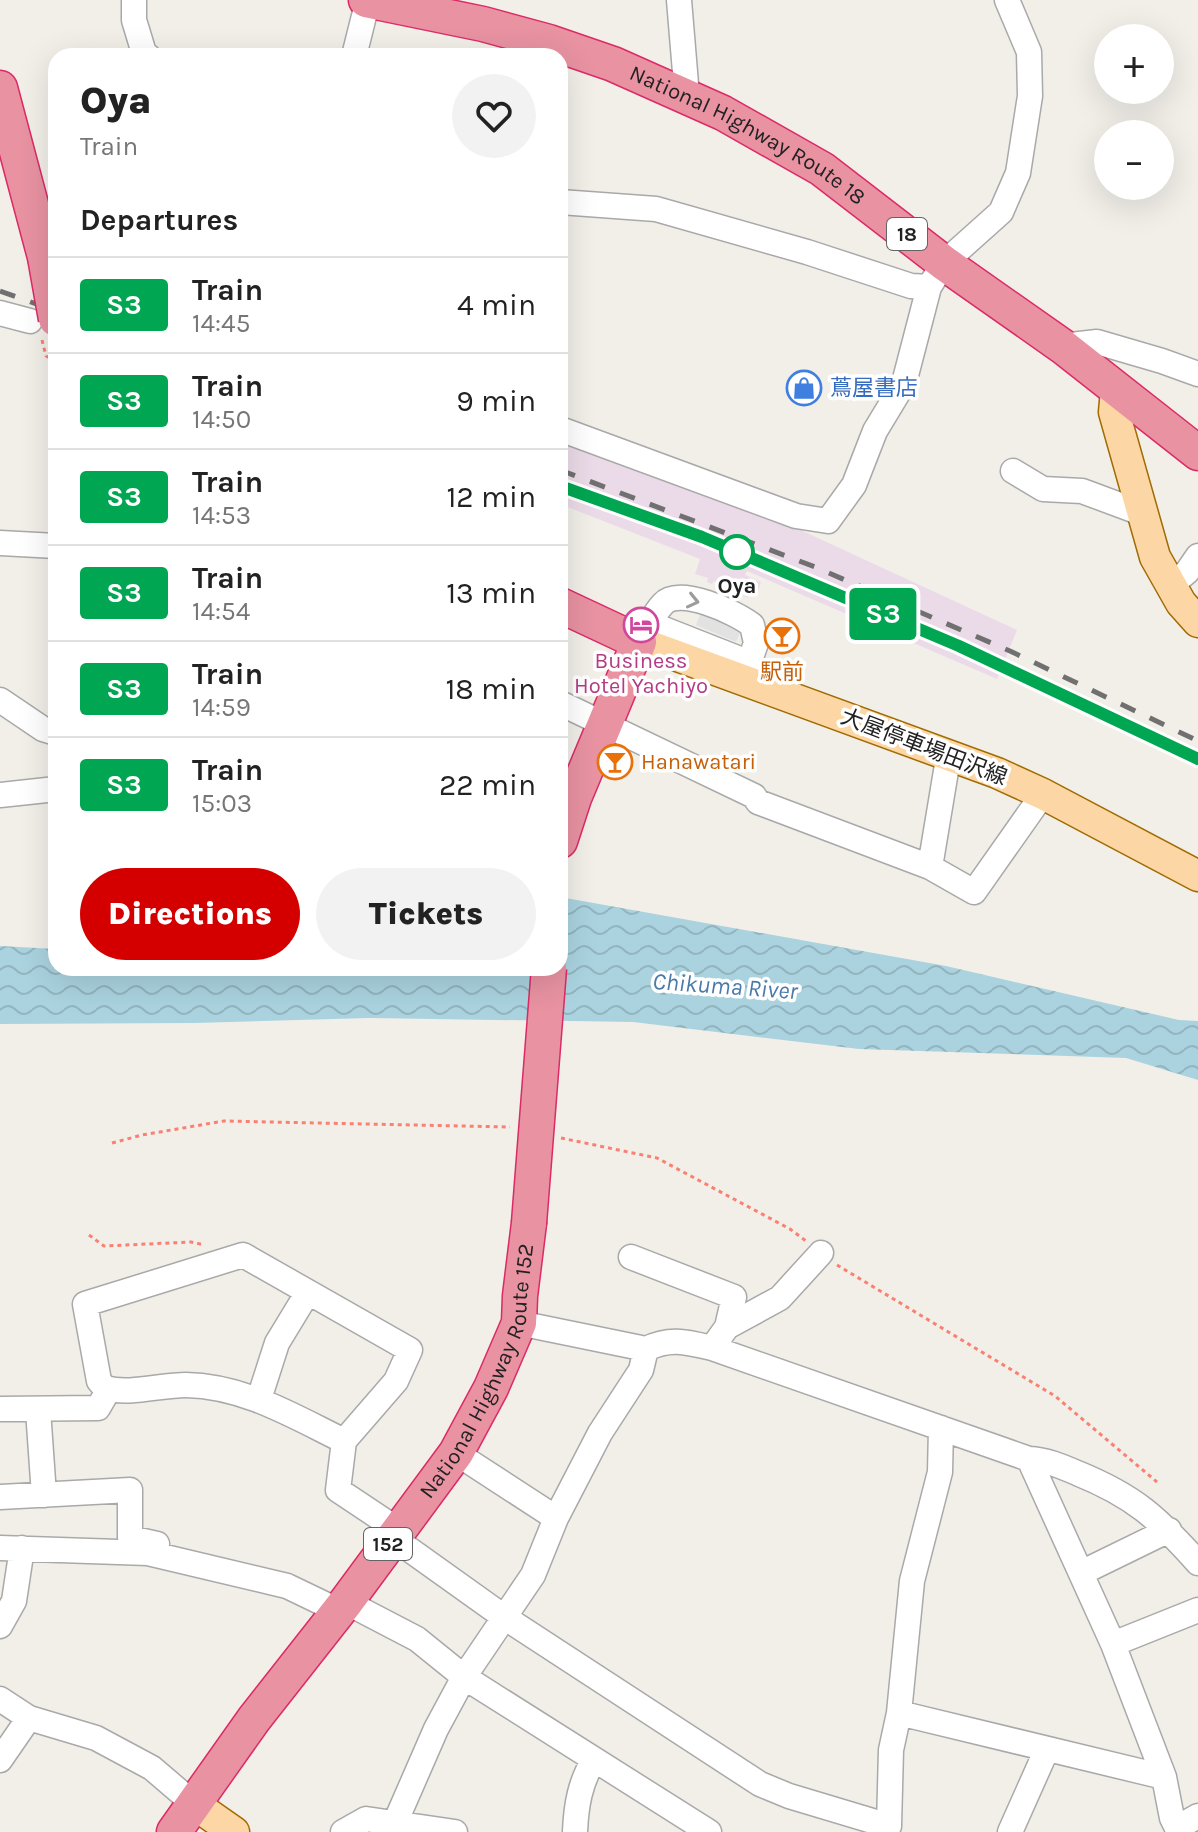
<!DOCTYPE html>
<meta charset="utf-8">
<style>
:root{--surface:#fff;--page:#f2f2f2;--text:#222;--muted:#767676;--line:#e0e0e0;--accent:#d40000}
body{margin:0;font-family:Karla,"Noto Sans JP",sans-serif;background:var(--page);color:var(--text);height:100vh;display:flex;flex-direction:column;font-size:30px;white-space:nowrap}
*{box-sizing:border-box;margin:0}
p{font-size:26px;color:var(--muted)}
.icon{flex:none;width:44px;height:44px;fill:none;stroke:currentColor;stroke-width:2;stroke-linecap:round;stroke-linejoin:round}
.map{position:relative;flex:1;overflow:hidden}
.drawer{position:absolute;left:48px;top:48px;width:520px;height:928px;display:flex;flex-direction:column;background:var(--surface);border-radius:24px;box-shadow:0 8px 32px #0002}
.drawer>*{flex:none}
.badge{padding:0 16px;border-radius:6px;font-size:28px;line-height:52px}
.tools{position:absolute;left:1094px;top:24px;display:grid;gap:16px}
.tools a{display:grid;place-items:center;width:80px;height:80px;border-radius:50%;background:var(--surface);box-shadow:0 8px 32px #0002;font-size:40px}
.map>.badge{position:absolute;translate:-50% -50%;box-shadow:0 0 0 4px #fff}
h2{padding:0 32px;font-size:30px;line-height:72px}
.round{display:grid;place-items:center;flex:none;width:84px;height:84px;border-radius:42px;background:var(--page)}
.headline{display:flex;align-items:center;justify-content:space-between;height:136px;padding:0 32px}
h1{font-size:38px;font-weight:800;line-height:60px}
.cta{display:flex;gap:16px;margin-top:auto;padding:16px 32px}
.cta a{flex:1;height:92px;border-radius:48px;background:var(--accent);color:#fff;font-size:32px;font-weight:800;line-height:92px;text-align:center}
.cta a+a{background:var(--page);color:var(--text)}
ul{padding:0;list-style:none}
li{display:flex;align-items:center;gap:24px;height:96px;padding:0 32px;border-top:2px solid var(--line)}
li div{flex:1}
li b{display:block;font-size:30px}
li em{font-style:normal}
li .badge{min-width:88px;font-weight:700;text-align:center}
.map>svg:first-child{display:block}
</style>
<div class="map">
<svg width="1198" height="1832" viewBox="0 0 1198 1832">
<defs>
<pattern id="water-waves" width="16" height="10" patternUnits="userSpaceOnUse" patternTransform="scale(2)"><rect width="16" height="10" fill="#aad3df"/><path d="M0 5q4-4 8 0t8 0" fill="none" stroke="#92b5bf"/></pattern>
</defs>
<rect width="100%" height="100%" fill="#f2efe9"/>
<path fill="#ebdbe8" d="M560,433L742,503L1017,630L997,679L747,571L745,575L761,582L758,591L752,589L748,598L737,593L738,588L721,581L719,583L714,581L712,584L707,582L708,578L695,574L700,559L560,504Z"/>
<path fill="#e2e2e2" d="M702,610L742,627L736,642L696,625Z"/>
<path fill="url(#water-waves)" d="M560,897L946,966L1179,1020L1198,1021V1080L1126,1058L859,1049L633,1022L369,1018L195,1023L0,1024V946L56,949V968H560Z"/>
<g fill="none" stroke-linecap="round" stroke-linejoin="round">
<g stroke="#a9a9a9" stroke-width="27">
<path id="minor" d="M134,0V20L144,53L148,56
M679,0L687,96
M354,56L368,0
M560,202L656,209L807,252L911,286L929,287L944,263L1001,212L1018,173L1030,96L1029,52L1007,0
M0,313L30,321
M1062,346L1097,342L1162,361L1198,374
M560,429L796,516L828,521L854,485L875,431L904,383L929,287
M1013,471L1043,489L1082,491L1144,514
M0,543L56,546
M1171,585L1187,572L1198,556
M651,624L750,663
M639,642C647,630 653,614 663,604C679,586 735,612 752,625L756,643L743,681
M0,700L43,729L56,733
M560,703L754,796L758,802L930,867L974,892L1043,794
M0,795L56,789
M930,867L949,753
M631,1257L734,1297L727,1327
M519,1323L646,1349C670,1337 687,1342 712,1348L1029,1459C1047,1460 1061,1466 1077,1473C1134,1496 1158,1518 1198,1563
M712,1348L727,1327L780,1298L821,1253
M259,1399L277,1343L308,1292
M0,1409L98,1408L109,1389
M38,1410L44,1495
M344,1441L396,1381L410,1350L243,1255L85,1304L99,1381L105,1388C130,1395 160,1385 186,1385C244,1386 293,1416 344,1441L338,1490L398,1530
M456,1453L556,1518
M1029,1459L1113,1644L1164,1777L1172,1818L1179,1832
M0,1497L130,1490V1538L157,1544
M392,1537L504,1617L760,1784L789,1796L889,1826
M0,1548L148,1553L287,1586L339,1611
M1081,1573L1169,1530
M346,1602L417,1639L464,1677L709,1832
M0,1626L14,1601L22,1548
M1113,1644L1198,1610
M0,1699L29,1718L96,1738L152,1768L194,1804
M899,1713L1164,1777
M0,1760L29,1718
M1177,1828L1198,1816
M343,1832L366,1819L455,1832
M394,1832L395,1823L436,1729L464,1677L533,1575L556,1518L600,1433L641,1370L646,1349
M575,1832C576,1806 580,1782 594,1760
M885,1832L889,1826L891,1750L899,1713L912,1581L940,1472L941,1428
M1010,1832L1047,1749"/>
</g>
<g stroke="#a06b00" stroke-width="33">
<path id="major" d="M1116,390L1114,412L1155,557L1181,603L1198,622
M639,642L997,773L1043,794L1198,876
M194,1804L234,1832"/>
</g>
<g stroke="#dc2a67" stroke-width="37">
<g id="highway">
<path id="s1" d="M366,0L483,24L549,42L613,64L723,113L822,169L944,263L1062,346L1198,453"/>
<path d="M0,88L45,257"/>
<path d="M560,605L639,642L574,798L560,841"/>
<path id="s2" d="M174,1832L254,1719L346,1602L456,1453L491,1388L519,1323L520,1296L529,1223"/>
</g>
</g>
<path stroke="#fa8072" stroke-width="3" stroke-dasharray="4 4" stroke-linecap="butt" d="M42,340L46,356L56,361
M561,1138L657,1158L790,1229L806,1241
M112,1143L142,1135L224,1121L510,1127
M89,1235L104,1246L191,1242L205,1245
M837,1265L1055,1396L1157,1482"/>
<use href="#minor" stroke="#fff" stroke-width="24"/>
<use href="#major" stroke="#fcd6a4" stroke-width="30"/>
<use href="#highway" stroke="#e892a2" stroke-width="34"/>
<path stroke="#707070" stroke-width="5" stroke-dasharray="16 16" stroke-linecap="butt" d="M0,291L56,311
M560,470L815,567L1010,651L1198,741
M560,487C779,562 989,660 1198,759"/>
<g stroke="#dc2a67" stroke-width="37" stroke-linecap="butt">
<path id="highway-bridge" d="M45,257L56,319
M529,1223L549,968"/>
</g>
<use href="#highway-bridge" stroke="#e892a2" stroke-width="34"/>
</g>
<defs><path id="oneway-chevron" d="M-2-3.5L2.5 0L-2 3.5" fill="none" stroke-width="1.6" stroke-linecap="round" stroke-linejoin="round" transform="scale(2)"/></defs>
<use stroke="#9c9c9c" href="#oneway-chevron" transform="translate(693 601) rotate(13)"/>
<g fill="none" stroke-linecap="round" stroke-linejoin="round">
<g stroke="#fff" stroke-width="18">
<path id="line" d="M560,486L702,537L959,646L1198,759"/>
</g>
<use href="#line" stroke="#00a651" stroke-width="12"/>
</g>
<defs>
<g id="shop-ring" transform="scale(1.8)"><circle r="9.5" fill="#fff" stroke="#3f7fe0" stroke-width="1.5"/><path d="M-5-2.5h2.3a2.7 3.5 0 0 1 5.4 0H5L5.5 6h-11ZM-1.5-2.5h3a1.5 2.3 0 0 0-3 0Z" fill="#3f7fe0"/></g>
<g id="hotel-ring" transform="scale(1.8)"><circle r="9.5" fill="#fff" stroke="#d1479c" stroke-width="1.5"/><path d="M-6-4.5h1.5V1H6V5H4.5V3h-9V5H-6ZM-4 0a1.8 1.8 0 1 1 3.6 0ZM.5 0V-2.5h3Q6-2.5 6 0Z" fill="#d1479c"/></g>
<g id="bar-ring" transform="scale(1.8)"><circle r="9.5" fill="#fff" stroke="#e8710a" stroke-width="1.5"/><path d="M-6-5H6L.8 .8V4.5H3.5V6h-7V4.5H-.8V.8Z" fill="#e8710a"/></g>
</defs>
<g fill-rule="evenodd">
<use href="#shop-ring" x="804" y="388"/>
<use href="#hotel-ring" x="641" y="625"/>
<use href="#bar-ring" x="782" y="636"/>
<use href="#bar-ring" x="615" y="762"/>
</g>
<circle fill="#fff" stroke="#00a651" stroke-width="4" cx="737" cy="552" r="16"/>
<g text-anchor="middle" dominant-baseline="central" stroke-width="7" stroke-linejoin="round" paint-order="stroke">
<g fill="#fff" stroke="#646464" stroke-width="2">
<rect x="887" y="218" width="40" height="32" rx="6"/>
<rect x="364" y="1528" width="48" height="32" rx="6"/>
</g>
<g font-size="20" font-weight="bold" fill="#222">
<text x="907" y="234">18</text>
<text x="388" y="1544">152</text>
</g>
<g font-size="22" fill="#222" stroke="#fff">
<text stroke="none"><textPath href="#s1" startOffset="408">National Highway Route 18</textPath></text>
<text transform="translate(924 747) rotate(21)">大屋停車場田沢線</text>
<text stroke="none"><textPath href="#s2" startOffset="558">National Highway Route 152</textPath></text>
</g>
<g font-size="22" fill="#366cbe" stroke="#fff" text-anchor="start">
<text x="830" y="388">蔦屋書店</text>
</g>
<g font-size="22" font-weight="bold" fill="#222" stroke="#fff">
<text x="737" y="586">Oya</text>
</g>
<g font-size="22" fill="#b23c85" stroke="#fff">
<text x="641" y="661">Business<tspan x="641" dy="25">Hotel Yachiyo</tspan></text>
</g>
<g font-size="22" fill="#c56008" stroke="#fff">
<text x="782" y="672">駅前</text>
<text x="641" y="762" text-anchor="start">Hanawatari</text>
</g>
<g font-size="24" font-style="italic" fill="#4a7aab" stroke="#fff">
<text transform="translate(725 986) rotate(4)">Chikuma River</text>
</g>
</g>
</svg>
<div class="tools">
<a>+</a>
<a>−</a>
</div>
<b class="badge" style="left:883px;top:614px;background:#00a651;color:#fff">S3</b>
<section class="drawer">
<div class="headline"><div><h1>Oya</h1><p>Train</p></div><a class="round"><svg class="icon" aria-label="heart" viewBox="0 0 24 24"><path d="M12 20l-8-8c-3-5 5-10 8-4 3-6 11-1 8 4z"/></svg></a></div>
<h2>Departures</h2>
<ul>
<li><span class="badge" style="background:#00a651;color:#fff">S3</span><div><b>Train</b><p>14:45</p></div><em>4 min</em></li>
<li><span class="badge" style="background:#00a651;color:#fff">S3</span><div><b>Train</b><p>14:50</p></div><em>9 min</em></li>
<li><span class="badge" style="background:#00a651;color:#fff">S3</span><div><b>Train</b><p>14:53</p></div><em>12 min</em></li>
<li><span class="badge" style="background:#00a651;color:#fff">S3</span><div><b>Train</b><p>14:54</p></div><em>13 min</em></li>
<li><span class="badge" style="background:#00a651;color:#fff">S3</span><div><b>Train</b><p>14:59</p></div><em>18 min</em></li>
<li><span class="badge" style="background:#00a651;color:#fff">S3</span><div><b>Train</b><p>15:03</p></div><em>22 min</em></li>
</ul>
<div class="cta"><a>Directions</a><a>Tickets</a></div>
</section>
</div>
